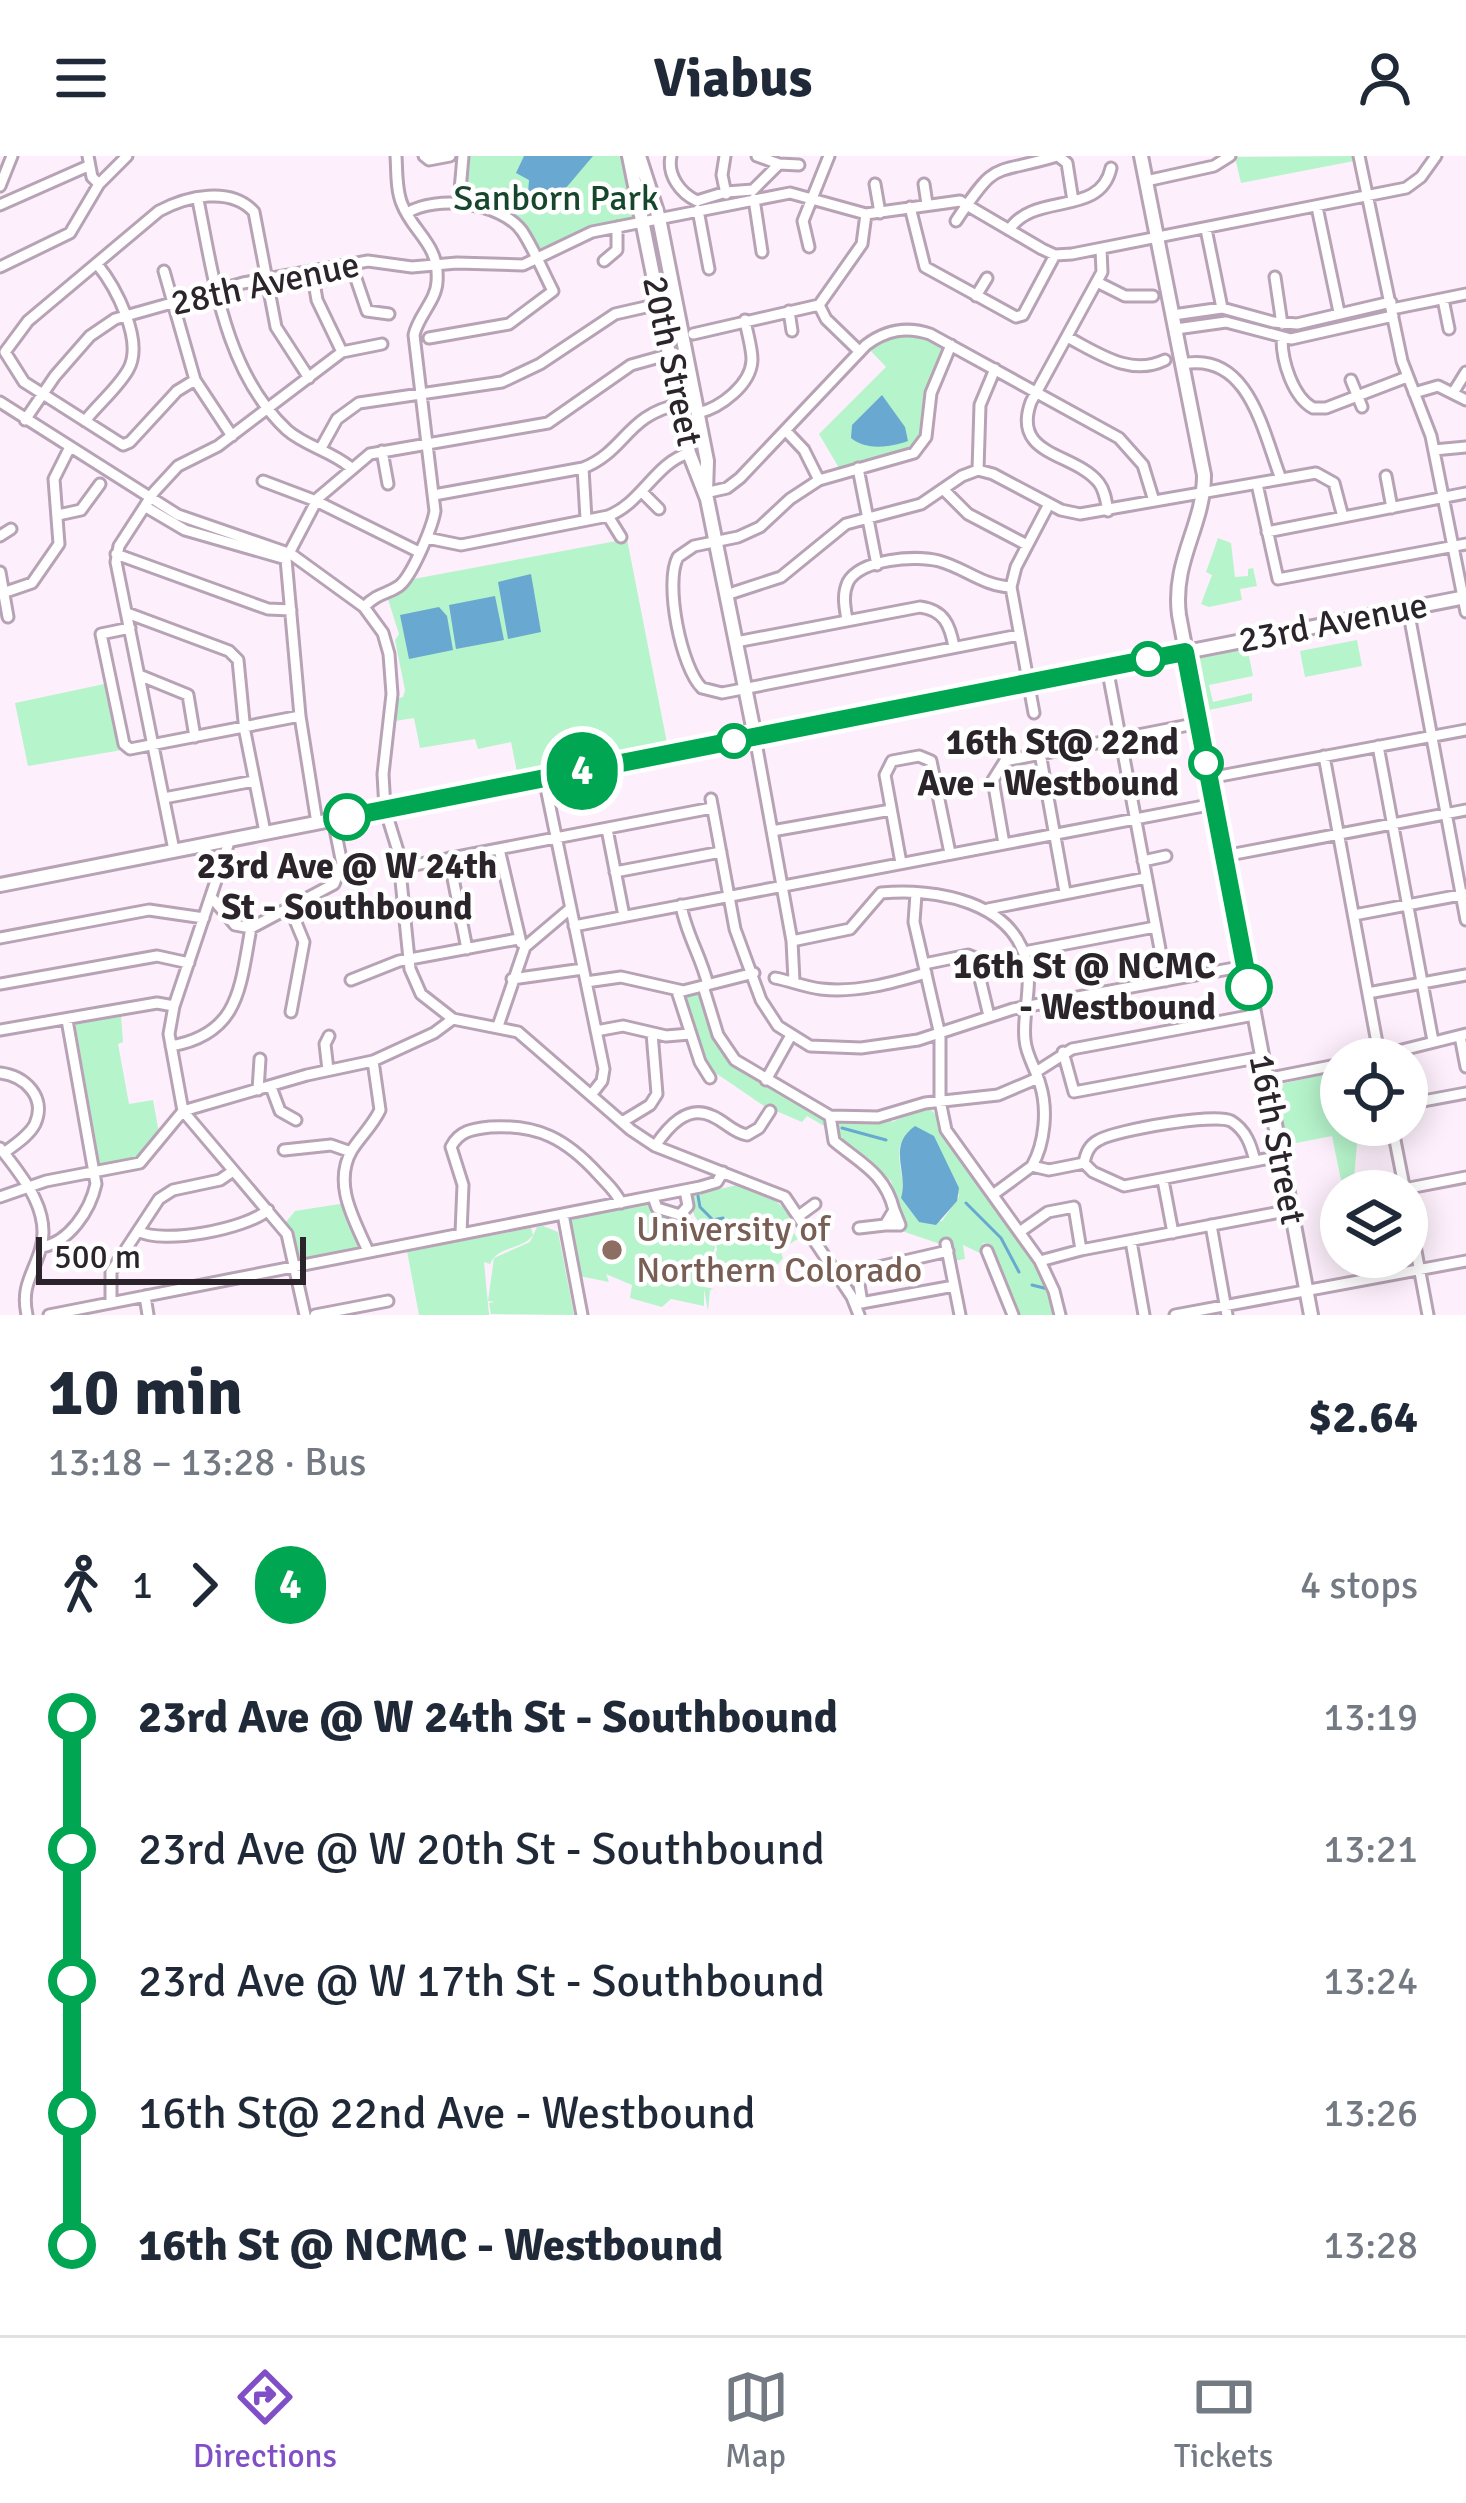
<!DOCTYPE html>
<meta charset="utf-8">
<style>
:root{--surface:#fff;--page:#f6f6f7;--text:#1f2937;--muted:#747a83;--line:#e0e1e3;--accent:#804ec7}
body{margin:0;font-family:Signika,sans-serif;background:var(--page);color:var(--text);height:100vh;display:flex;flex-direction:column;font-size:45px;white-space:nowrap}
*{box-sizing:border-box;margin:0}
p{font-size:39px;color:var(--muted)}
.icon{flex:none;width:66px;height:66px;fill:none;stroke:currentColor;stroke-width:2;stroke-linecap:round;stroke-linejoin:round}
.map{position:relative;height:1159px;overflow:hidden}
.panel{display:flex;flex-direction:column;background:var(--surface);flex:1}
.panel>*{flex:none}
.badge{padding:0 24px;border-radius:39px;font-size:42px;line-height:78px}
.fabs{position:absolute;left:1320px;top:882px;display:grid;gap:24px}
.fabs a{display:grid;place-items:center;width:108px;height:108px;border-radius:50%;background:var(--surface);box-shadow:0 6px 30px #0003;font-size:60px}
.scale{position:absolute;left:36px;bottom:30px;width:270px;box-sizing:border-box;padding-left:12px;border:6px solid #2c242b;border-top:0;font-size:33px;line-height:42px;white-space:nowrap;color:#2c242b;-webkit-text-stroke:9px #fff;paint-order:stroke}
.map>.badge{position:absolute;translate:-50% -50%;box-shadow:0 0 0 6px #fff}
.legs{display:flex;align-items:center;gap:18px;height:132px;padding:0 48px;font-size:39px}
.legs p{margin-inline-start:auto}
.head{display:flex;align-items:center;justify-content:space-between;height:204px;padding:0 48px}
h1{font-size:66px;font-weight:700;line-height:90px}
ul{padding:0 48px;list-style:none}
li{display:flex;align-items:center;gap:42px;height:132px;font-size:45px}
li i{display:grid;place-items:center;width:18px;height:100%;margin:0 15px;background:currentColor}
li i::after{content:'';width:30px;height:30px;margin:-15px;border:9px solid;border-radius:50%;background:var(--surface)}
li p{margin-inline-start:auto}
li:first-child i{background:linear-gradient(#0000 50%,currentColor 0)}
li:last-child i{background:linear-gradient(currentColor 50%,#0000 0)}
header{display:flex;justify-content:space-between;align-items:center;height:156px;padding:0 48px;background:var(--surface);font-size:54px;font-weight:700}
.dock{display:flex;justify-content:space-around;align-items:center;height:168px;border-top:3px solid var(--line);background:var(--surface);font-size:33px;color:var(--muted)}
.dock a{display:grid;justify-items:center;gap:6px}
.dock .current{color:var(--accent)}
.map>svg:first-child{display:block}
</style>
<header><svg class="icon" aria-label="menu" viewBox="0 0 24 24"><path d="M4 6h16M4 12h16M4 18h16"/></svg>Viabus<svg class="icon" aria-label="person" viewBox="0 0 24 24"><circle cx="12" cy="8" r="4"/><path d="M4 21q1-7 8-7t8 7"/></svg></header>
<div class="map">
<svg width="1466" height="1159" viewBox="0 0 1466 1159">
<rect width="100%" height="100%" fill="#fdf0fc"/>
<path fill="#b6f4cb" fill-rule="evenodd" d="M467,0H626L635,62L596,70L538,95L515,62L462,42Z
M1353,0L1354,5L1241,27L1235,1Z
M912,177L946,190L928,230L923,277L909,297L839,312L819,278L886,211L868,192L891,179Z
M1218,382L1231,387L1235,421L1248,420V413L1253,412L1257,430L1240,433L1242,444L1209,451L1201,448L1212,419L1206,416Z
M627,383L668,592L518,621L511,586L478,593L475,583L420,592L414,562L395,565L396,543L403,541L405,534L395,484L399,478L386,437L408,424Z
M1357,484L1362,510L1305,521L1300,495Z
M1247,490L1253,520L1209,529L1213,546L1252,537V545L1209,554L1204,550L1197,499Z
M109,527L122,594L28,610L15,547Z
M702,832L723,894L824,958L826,971L807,960L802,966L776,955L770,948L764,950L707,911L680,839Z
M121,859L123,886L118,888L129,948L153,944L159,977L137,1004L100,1010L75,868Z
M1341,914V969H1363L1364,974L1358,976L1354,1022L1341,1024L1332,980L1286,989L1273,930Z
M926,951C942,957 944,983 955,998C995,1055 1037,1086 1056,1159H1015L992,1101L991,1088L983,1087L980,1097L963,1089L965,1103L953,1105L943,1089L899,1074L902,1072L891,1025L839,984L835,975L840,964L869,966L888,962L892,966ZM916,973L935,983C937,999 954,1020 959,1040L942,1065L919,1066L901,1042C909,1017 884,989 916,973Z
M737,1029C766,1038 781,1044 798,1069L792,1073L787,1066L779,1070L776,1079L780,1085L790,1087L794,1077L797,1082L802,1079L801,1072L808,1086L801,1081L780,1094L783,1102L771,1117L719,1106L715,1129L707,1128L717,1093L713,1076C695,1064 693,1062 690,1040Z
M346,1047L360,1092L301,1104L286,1066L295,1055Z
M648,1047C663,1056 671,1067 689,1060L695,1065L693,1071L714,1080L715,1091L704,1131L714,1133L710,1134L708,1155L704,1133V1150L671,1143L662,1151L630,1142L632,1129L606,1118L609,1126L579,1120L569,1064Z
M543,1070L558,1076L574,1159L491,1158L489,1147L495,1146L488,1145L494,1102L530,1086L537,1071Z
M531,1072L533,1079C521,1095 498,1089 490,1108L484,1106L489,1159H419L407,1095Z"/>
<path fill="#68a8d1" d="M524,0H593L560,39L542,49L535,38L528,37L529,24L516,17Z
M882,239L905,271L908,285C890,291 867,295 851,282L852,269Z
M531,418L541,476L508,483L498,426Z
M495,440L504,484L456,493L449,449Z
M439,451L447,460L453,494L409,503L400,459Z
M915,970L934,980L959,1032L957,1045L936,1069L919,1066L901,1042C909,1015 886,991 915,970Z"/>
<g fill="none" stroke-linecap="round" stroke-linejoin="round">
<path stroke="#68a8d1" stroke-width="3" d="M842,972L886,984
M698,1040L700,1051L713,1064L723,1062
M966,1047L1001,1082L1019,1116
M1032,1129L1048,1133"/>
<g stroke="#b7a3b5" stroke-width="15">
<path id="minor" d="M88,0L92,21L99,28
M424,0L429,4L450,0
M671,0C667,19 680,37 697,45L726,36L753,34L779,8
M725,0L722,19L726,38
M757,0L779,8L799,9
M1058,0L1067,7L1073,45
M1359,0L1402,205L1431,280L1466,456
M1146,25L1214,10L1230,0
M875,28L880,57
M924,28L927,48
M0,30L12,0
M754,43L762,96
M198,44C214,123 225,216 287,274C305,290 331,295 350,311
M459,46L463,0
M0,49L88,10
M910,51L925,111L1016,161L1023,159L1055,99
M1317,51L1339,156
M698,54L709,113
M407,57C436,39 501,46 522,75C534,93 543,116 553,135L509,168L429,182
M956,65C998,2 990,20 1057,0
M1206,73L1222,152
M1009,74C1034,35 1100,62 1111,12
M809,91L803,65L829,0
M1101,93L1102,116L1031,246C1011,301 1075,296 1099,327C1105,335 1106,345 1108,355
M604,105L617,94V71
M351,108L367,155L389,158
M0,111L70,77L99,28L127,0
M164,115L195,224L232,280
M312,115L317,144L342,196
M1275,121L1282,168
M1097,126L1125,140H1153
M976,140L987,122
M1443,143L1449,173
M819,149L862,88L866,58
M819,149L826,163L859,195
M1392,153L1466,138
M789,155L792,175
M1173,159L1222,152L1273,166L1297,168L1391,146
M1176,173L1226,166L1291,183L1393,160
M693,178L819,149
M1067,181C1098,197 1130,221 1165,204
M1282,183C1282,206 1293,241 1313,252H1326L1407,221
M951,189L931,237L926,281L914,297L819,324L790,343L760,371L738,381L694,390L678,401C664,426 681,512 702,532L722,537L1019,479
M1183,208C1249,195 1263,276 1281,323
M195,224L177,235L130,286L123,289L24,226L5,196L28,165L159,55C187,40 231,30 254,56L276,171L309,222
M1351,224L1362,251
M1414,237L1438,230L1466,244
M1453,237L1466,216
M0,246L178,359L291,398L364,451L383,477L389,498L392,538L383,618L385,653L398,695L410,813L421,838L453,863L518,876L631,974L655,990L785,1041L852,1141L859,1159
M698,257C720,252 751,229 752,204C752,191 747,177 745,164
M25,264L55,220L90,180L115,163L243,127L368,105L412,111L457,107L523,109L592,76L790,37L866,58L960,45L1042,93L1055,99L1072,98L1406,32L1421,21L1436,0
M85,265C98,248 117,233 128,214C145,185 115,130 97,108
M786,275L804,294L819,324
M321,292L337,263L359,247L502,226L540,208L615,158L659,148
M1434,294L1466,291
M382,295L388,328
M583,312L586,363
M858,312L877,409
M978,314L980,249L995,213
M1386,320L1392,352
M263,325L316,345L419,396
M1257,328L1278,423L1466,388
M945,335L968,358L1027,389
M642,336L659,353
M705,337L727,332L740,322L866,189C886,174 906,170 930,178L1119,282L1143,309L1154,345
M434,339L583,312C626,295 626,259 680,248
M146,351L185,374L286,403
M58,359L81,354L100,328
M608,360L621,381
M1267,376L1466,337
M0,380L11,373
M427,382L461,389L608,360C642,347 655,307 689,297
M116,398L268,453L291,454
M0,416L8,461
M0,438L32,427L59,388L54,323L69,293
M726,439L781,421L846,368L921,348L962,320L978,314L993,318L1061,354L1080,358L1316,317L1334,327L1343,361
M364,451C379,436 386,439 399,430C412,420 432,372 435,355L414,179C418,160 436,145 437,126C440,88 413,77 402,48C396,34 397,15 396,0
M1408,453L1466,764
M127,457L229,495L238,504L245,576L265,676
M847,464C845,451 842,439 848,426C861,403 915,399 939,405C965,412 983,430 1011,431
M130,472L101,478L124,588L130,593L300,560
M736,486L920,451C944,454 950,469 954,491
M1107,511L1166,825
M139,519L188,539L195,581
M1034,557L1011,431L1016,411L1049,348
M755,581L792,785L794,825
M1378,590L1433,885
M1040,597L1065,736
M1324,600L1380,903
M544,622L604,913L602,925L591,939
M1209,622L1466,574
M164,642L254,625
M711,643L735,773L761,844L778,870L810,890L861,892L918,884L1013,853L1245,810
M317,667L300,560L286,403L318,342L370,298L548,267L631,209L674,197
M607,673L624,760
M772,675L891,654
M230,683L174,850L169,878L183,955L287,1078L305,1159
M1004,688L993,624L1005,605L1199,567
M499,693L521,787
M174,694L116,406L119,390L154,336L178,310L218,290L342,196L382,188
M1224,700L1466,654
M449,702L467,793
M1143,705L1166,700
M901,707L885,619L892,605L919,600L931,605L950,697
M399,712L712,652
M615,716L721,696
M881,737C935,732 1015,745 1027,809C1032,834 1022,859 1025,884C1026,899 1036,913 1040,928C1048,953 1045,987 1032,1010
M916,738L914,766L940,879V945L946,974L1040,1105L1054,1135L1060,1159
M212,742L235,769L251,772L334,728L342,708L333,663
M681,749C686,778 701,800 708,829
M290,752L304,786L291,856
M988,753L1146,722
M1354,759L1466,738
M574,770L1214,648
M0,782L149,754L204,762
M792,785L850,773L881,737
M1024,796L1155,771
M924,808L968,799L975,802L989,860
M775,822C791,825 805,831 821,833C857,837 892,827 926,817
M512,823L583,813
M351,824L399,805L518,783
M586,826L621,821L683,835L754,817
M0,828L157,800L189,807
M703,830L718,879L735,904L830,960L878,961L925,947L998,939L1038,922
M677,835L700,906L710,922
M1368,837L1466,819
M498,870L525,791L571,752
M0,874L157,847L174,850
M596,875L623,870L666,880L690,878
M1460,880L1466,911
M171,890C240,878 240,831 251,772
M1063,896L1074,936L1262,901
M1366,903L1466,878
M328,914L325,888L329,880
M1036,916L1072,893L1254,859
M0,917C25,920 47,941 35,968C29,980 14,989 4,997
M1266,923L1341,908
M766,924L790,881
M271,931L280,955L296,964
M258,934L260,903
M1407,948L1466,937
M830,960L834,985C860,1007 885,1017 894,1054
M622,966L650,949L657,938L652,877
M1392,969L1405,1035
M655,990C668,971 687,948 712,960C726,966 732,976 747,979L759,972L770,955
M0,992C22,1020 53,1056 40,1095C32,1120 21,1131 27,1159
M284,994L331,989L351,996
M1084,1007C1086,997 1089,989 1099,984C1116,974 1215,957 1231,965C1246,974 1251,989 1255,1005
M1084,1007L1093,1016L1124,1030L1281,1000
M1163,1024L1173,1077
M1404,1033L1466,1021
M994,1038L1032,1010L1049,1014L1084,1007
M0,1041L46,1025L140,1007L183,955L307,919L373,905L434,877L453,863
M653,1041L657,1052L680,1059L688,1050L685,1034
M1407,1047L1428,1159
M563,1058L582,1159
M800,1059L815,1048
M1211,1069L1227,1159
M859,1072L885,1069L894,1054L900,1069H885
M138,1075C163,1089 246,1073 268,1054
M1021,1075L1048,1056L1074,1051L1081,1094
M461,1077L463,1029L451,991C459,975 472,973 490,971C538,968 566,983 598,1018C607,1028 616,1035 621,1047
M1131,1085L1144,1159
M946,1088L960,1159
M42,1091C69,1086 90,1055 96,1028L67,864
M368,1095C355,1065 332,1028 352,994C361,980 373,969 380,954L373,905
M987,1095L1013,1159
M1040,1105L1081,1094L1291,1054
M145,1140L148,1159
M111,1147V1116L159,1043L173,1034L220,1024L233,1015
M861,1147L954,1130
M862,1147L857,1116L948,1095
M49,1159L700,1031L717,1026L723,1016
M315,1159L388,1145
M1175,1159L1466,1105"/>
</g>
<g stroke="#b7a3b5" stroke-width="18">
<path id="major" d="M629,0L689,297L707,343L755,581
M639,0L659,62L707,305L706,336
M1141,0L1204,319C1204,370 1172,404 1179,459L1311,1159
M0,729L1466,441"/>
</g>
<use href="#minor" stroke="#fff" stroke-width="9"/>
<use href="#major" stroke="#fff" stroke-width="12"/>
</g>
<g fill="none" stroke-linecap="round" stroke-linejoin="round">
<g stroke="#fff" stroke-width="27">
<path id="line-1" d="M347,661L1185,496L1249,831"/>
</g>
<use href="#line-1" stroke="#00a651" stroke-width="18"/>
</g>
<g fill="#fff" stroke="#00a651" stroke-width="6">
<circle cx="1148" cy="503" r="15"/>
<circle cx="734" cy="585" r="15"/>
<circle cx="1206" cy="607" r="15"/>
<circle cx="347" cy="661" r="21"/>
<circle cx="1249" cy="831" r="21"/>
</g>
<circle fill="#8d6e63" stroke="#fff" stroke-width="4.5" cx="612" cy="1094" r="12"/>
<g text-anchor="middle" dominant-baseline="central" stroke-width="9" stroke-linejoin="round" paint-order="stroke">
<g font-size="36" fill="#16472c" stroke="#fff">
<text x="556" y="42">Sanborn Park</text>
</g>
<g font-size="36" fill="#2c242b" stroke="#fff">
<text transform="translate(265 128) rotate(-12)">28th Avenue</text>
<text transform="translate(672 205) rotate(78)">20th Street</text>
<text transform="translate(1333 467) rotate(-11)">23rd Avenue</text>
<text transform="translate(1277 983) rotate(79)">16th Street</text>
</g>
<g font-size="36" font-weight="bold" fill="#2c242b" stroke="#fff" text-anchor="end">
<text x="1179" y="586">16th St@ 22nd<tspan x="1179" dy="41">Ave - Westbound</tspan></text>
<text x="347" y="710" text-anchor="middle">23rd Ave @ W 24th<tspan x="347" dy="41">St - Southbound</tspan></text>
<text x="1216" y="810">16th St @ NCMC<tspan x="1216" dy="41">- Westbound</tspan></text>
</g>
<g font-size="36" fill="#785e54" stroke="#fff" text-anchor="start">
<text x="636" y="1073">University of<tspan x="636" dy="41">Northern Colorado</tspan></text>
</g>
</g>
</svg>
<div class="fabs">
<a><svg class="icon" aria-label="locate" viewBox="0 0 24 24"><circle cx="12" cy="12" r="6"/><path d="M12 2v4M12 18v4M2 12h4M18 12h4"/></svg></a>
<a><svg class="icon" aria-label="layers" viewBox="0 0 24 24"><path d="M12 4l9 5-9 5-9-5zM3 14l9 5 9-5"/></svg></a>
</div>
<div class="scale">500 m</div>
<b class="badge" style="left:582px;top:615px;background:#00a651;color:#fff">4</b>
</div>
<section class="panel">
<div class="head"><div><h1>10 min</h1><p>13:18 – 13:28 · Bus</p></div><b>$2.64</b></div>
<div class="legs"><svg class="icon" aria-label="walk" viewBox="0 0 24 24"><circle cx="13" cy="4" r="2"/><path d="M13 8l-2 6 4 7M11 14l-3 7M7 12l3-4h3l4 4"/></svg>1<svg class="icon" aria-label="forward" viewBox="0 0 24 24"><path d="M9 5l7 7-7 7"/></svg><b class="badge" style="background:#00a651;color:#fff">4</b><p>4 stops</p></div>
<ul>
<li><i style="color:#00a651"></i><b>23rd Ave @ W 24th St - Southbound</b><p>13:19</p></li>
<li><i style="color:#00a651"></i><span>23rd Ave @ W 20th St - Southbound</span><p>13:21</p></li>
<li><i style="color:#00a651"></i><span>23rd Ave @ W 17th St - Southbound</span><p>13:24</p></li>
<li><i style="color:#00a651"></i><span>16th St@ 22nd Ave - Westbound</span><p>13:26</p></li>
<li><i style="color:#00a651"></i><b>16th St @ NCMC - Westbound</b><p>13:28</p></li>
</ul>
</section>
<nav class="dock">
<a class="current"><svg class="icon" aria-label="directions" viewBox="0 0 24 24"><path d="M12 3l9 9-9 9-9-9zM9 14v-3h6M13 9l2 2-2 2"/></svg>Directions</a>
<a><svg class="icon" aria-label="map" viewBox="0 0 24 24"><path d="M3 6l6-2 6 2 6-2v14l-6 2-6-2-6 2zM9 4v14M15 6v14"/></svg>Map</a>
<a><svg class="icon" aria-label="tickets" viewBox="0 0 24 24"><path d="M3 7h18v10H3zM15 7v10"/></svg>Tickets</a>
</nav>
